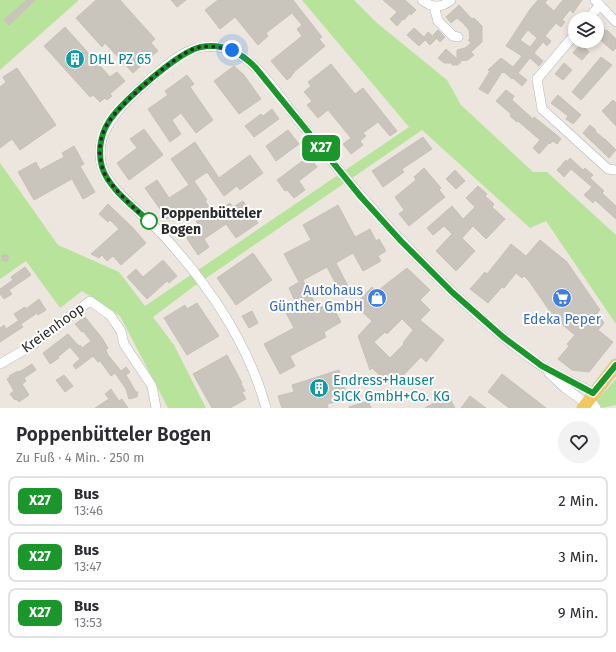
<!DOCTYPE html>
<html lang="de">
<meta charset="utf-8">
<style>
:root{--surface:#fff;--page:#f2f2f3;--text:#2b2b33;--muted:#7c7c81;--line:#e1e1e2}
body{margin:0;font-family:"Fira Sans",sans-serif;background:var(--page);color:var(--text);height:100vh;display:flex;flex-direction:column;font-size:15px;white-space:nowrap}
*{box-sizing:border-box;margin:0}
p{font-size:13px;color:var(--muted)}
.icon{flex:none;width:22px;height:22px;fill:none;stroke:currentColor;stroke-width:2;stroke-linecap:round;stroke-linejoin:round}
.map{position:relative;height:408px;overflow:hidden}
.side{display:flex;flex-direction:column;background:var(--surface);flex:1}
.side>*{flex:none}
.badge{padding:0 8px;border-radius:6px;font-size:14px;line-height:26px}
.fabs{position:absolute;left:568px;top:12px;display:grid;gap:8px}
.fabs a{display:grid;place-items:center;width:36px;height:36px;border-radius:50%;background:var(--surface);box-shadow:0 2px 6px #0003;font-size:20px}
.you{position:absolute;width:20px;height:20px;margin:-10px;border:3px solid #fff;border-radius:50%;background:#1a73e8;box-shadow:0 0 0 6px #1a73e833}
.map>.badge{position:absolute;translate:-50% -50%;box-shadow:0 0 0 2px #fff}
.round{display:grid;place-items:center;flex:none;width:42px;height:42px;border-radius:21px;background:var(--page)}
.head{display:flex;align-items:center;justify-content:space-between;height:68px;padding:0 16px}
h1{font-size:19px;font-weight:600;line-height:30px}
ul{padding:0;list-style:none}
li{display:flex;align-items:center;gap:12px;height:50px;margin:0 8px 6px;padding:0 8px;border:2px solid var(--line);border-radius:8px}
li div{flex:1}
li b{display:block;font-size:15px}
li em{font-style:normal}
li .badge{min-width:44px;font-weight:700;text-align:center}
.map>svg:first-child{display:block}
</style>
<div class="map">
<svg width="616" height="408" viewBox="0 0 616 408">
<rect width="100%" height="100%" fill="#ede6de"/>
<path fill="#b7e39a" d="M0,0H79L0,70Z
M302,0H354L377,23L447,80L461,105L533,172H547L616,235V324L546,221L530,228L422,130L193,287L153,317L174,345L206,408H168L120,316L82,291L60,308L26,261L0,279V163L58,245L119,272L145,306L409,127Z
M616,379V405L602,408L597,400Z"/>
<path fill="#c9c4bc" stroke="#c9c1b7" fill-rule="evenodd" d="M27,0H35L9,25L4,20Z
M96,0H120L155,39L151,43L158,51L149,58L151,61L147,65L145,62L133,73L105,43L102,47L76,18Z
M171,0H186L177,7Z
M218,0H293L322,37L319,39L325,46L294,72V73L291,75L292,76L287,80L271,61L302,36L297,29L302,25L292,13L266,33L268,36L258,45L235,17L220,29L205,10Z
M383,0H405L416,10L411,15L410,13L404,20L403,19L397,26L390,19L397,12Z
M538,0H547L545,3L554,11L563,0H582L573,13L570,10L562,20L565,22L561,27L556,23L545,36L551,41L547,46L543,42L534,53L543,61L539,66L530,58L518,73L527,80L522,86L513,78L512,79L504,72L503,73L502,72L488,94L479,89L490,71L488,70L501,58L513,67L522,56L506,46L531,8ZM528,30L537,38L530,47L520,40Z
M459,5L472,19L474,18L482,26V42L471,52L474,55L468,60L459,61L461,63H458V65H452V63H444L438,58L446,49L457,59V50L465,48L471,43L468,40L470,39L469,30L463,23L457,18L451,23L446,17Z
M597,23L606,31L607,30L616,39V48L613,51L597,37Z
M65,27L110,77L117,72L125,81L110,94L112,96L107,100L105,98L100,102L93,95L90,97L44,46Z
M414,28L424,37L428,32L436,39L430,45L425,40L419,46L407,35Z
M438,30L445,37L440,42L433,35Z
M581,44L589,52L582,60L573,53Z
M601,57L612,65L581,100L572,92Z
M564,63L572,70L563,80L555,74Z
M331,64L355,94L363,88L397,131L390,136L378,122L363,133L366,136L360,141L363,145L351,154L343,144L351,138L328,110L318,118L307,105L312,101L304,92L311,86L308,82Z
M234,66L244,75L261,99L239,114L214,81Z
M17,68L56,125L20,150L12,139L0,148V87L6,82L3,77Z
M187,75L194,84L190,87L213,120L196,133L181,113L172,120L181,134L170,142L148,109L168,95L165,91Z
M506,90L514,96L512,100L533,119L534,117L558,136L561,139L557,144L553,141L550,144L549,143L539,154L533,148L540,140L518,121L517,122L510,116L511,114L496,101Z
M558,95L581,115L573,124L566,119L568,116L551,103Z
M613,100L616,103V126L602,111Z
M272,109L279,119L254,137L245,126L261,114L263,116Z
M590,125L596,130L595,131L604,139H605L616,150L609,158L583,133Z
M144,129L163,155L129,180L117,163L137,148L130,139Z
M288,130L299,144L276,161L266,146Z
M423,137L432,149L402,169L404,172L383,187L372,171Z
M195,142L219,178L250,155L263,173L240,190L237,186L224,196L207,172L194,181L207,200L205,201L214,214L230,203L233,207L243,201L258,223L236,238L226,224L204,239L209,247L198,255L184,234L198,224L196,221H198L191,211L179,219L175,214L167,219L145,188L157,180L169,198L189,185L171,159Z
M74,146L84,164L80,166L95,192L83,199L72,179L34,200L18,172L36,162L40,170L64,157L62,153Z
M309,156L317,167L299,181L305,190L294,198L287,190L285,191L277,180Z
M570,158L583,170L585,168L593,175L590,178L604,191L602,193L616,206V219L595,200L593,203L584,195L592,187L571,169L564,177L557,170L566,160L567,162Z
M424,168L441,188L439,190L445,197L409,226L399,214L404,210L395,197L416,180L414,177Z
M455,170L465,181L456,189L446,179Z
M478,186L487,194L485,196L494,204L492,207L505,219L486,239L473,226L462,238L475,251L456,271L436,251L452,234L444,226L433,235L427,228L452,206L463,219L475,207L466,198Z
M108,204L133,228L146,243L121,265L113,256L107,261L102,255L99,258L91,254L119,229L110,220L108,222L99,214Z
M338,205L355,237L370,229L376,241L379,239L386,251L378,256L381,261L363,271L353,253L336,263L348,286L339,290L327,267L303,280L318,309L330,302L341,322L324,332L326,337L290,356L295,366L280,374L264,344L294,328L283,307L295,301L289,288L299,282L284,254L311,240L303,225Z
M540,240L567,262L600,310L597,313L604,323L598,330L613,342L589,372L572,370L558,359L569,346L567,344L575,335L547,312L549,310L529,281L524,276L522,278L516,273L504,288L502,287L488,303L470,289L485,272L487,274L511,244L526,256Z
M253,253L272,280L236,305L217,278Z
M2,255H8V261H2Z
M163,260L177,276L169,283L167,281L147,299L127,277L136,269L143,277Z
M25,267L31,275L9,290L12,294L4,299L0,294V289L13,280L11,277Z
M407,268L430,290L420,300L430,310L420,320L444,340L426,362L421,357L392,387L372,368L370,370L358,336L372,321L355,305L372,287L376,292ZM402,319L413,330L403,343L404,344L390,358L374,342L385,332L387,334Z
M39,299L46,310L38,315L37,313L21,324L14,314L25,307L26,309Z
M197,303L219,336L187,355L164,318L185,305L187,309Z
M252,311L258,323L249,328L242,316Z
M85,317L102,338L108,348L106,350L108,355L121,371L126,367L130,372L126,375L136,392H138L137,397L129,399L126,389L115,373L111,376L100,361L98,362L93,356L76,369L73,365L80,359L70,347L58,357L59,358L50,364L43,353L68,334L79,346L80,345L82,348L91,341L83,331L82,332L75,324Z
M18,321L23,327L0,342V328L4,325L6,329Z
M227,355L242,383L241,384L245,391L242,392L246,399L230,408H212L193,374Z
M32,364L36,370L24,378L26,381L22,384L29,395L19,402L16,399L15,400L10,394L14,391L7,379L10,377L9,376L18,371L19,372Z
M339,370L348,398L327,404L328,408H282L278,396L294,392L292,385Z
M502,374L546,408H509L488,392Z
M64,375L73,386L65,392L56,380Z
M111,389L119,401L122,399L128,408H95L109,399L105,394Z
M447,396L448,398L449,397L455,408H425Z
M470,396L486,408H461Z
M368,401L371,408H349V407Z"/>
<g fill="none" stroke-linecap="round" stroke-linejoin="round">
<g stroke="#b1b5bf" stroke-width="10">
<path id="minor" d="M422,0C431,8 442,8 451,0
M595,0L616,22
M434,6L438,21L453,36L458,37
M588,19L600,5
M575,34L537,79L542,109L608,169L616,170
M0,364L31,346L90,301L110,315L121,331L124,344L152,386L156,408
M549,373L565,388L586,403
M589,398L596,408
M266,408C248,342 208,284 162,234C146,217 108,188 102,167C94,138 112,116 131,97C147,82 174,55 194,49C204,46 214,46 224,48C253,54 280,97 298,120C341,174 385,225 434,274C466,306 502,339 540,365C557,376 576,383 593,393"/>
</g>
<g stroke="#c8c8c8" stroke-width="13">
<path id="major" d="M583,408L616,365"/>
</g>
<use href="#minor" stroke="#fff" stroke-width="9"/>
<use href="#major" stroke="#f1c85f" stroke-width="12"/>
</g>
<g fill="none" stroke-linecap="round" stroke-linejoin="round">
<g stroke="#fff" stroke-width="9">
<path id="line" d="M150,222C134,207 108,188 102,167C98,153 100,136 108,123C119,104 179,51 201,47C222,43 240,52 255,67L361,197L401,241L452,292L503,337L542,366L593,393L616,365"/>
</g>
<use href="#line" stroke="#1a962b" stroke-width="6"/>
<path stroke="#2b2b2b" stroke-width="4" stroke-dasharray="0 7.2" d="M149,221C140,214 112,188 106,176C102,170 101,162 100,155C99,145 102,132 108,123C119,105 176,54 196,48C208,45 220,47 232,50"/>
</g>
<defs>
<g id="building-disc" transform="scale(1)"><circle r="9.5" fill="#0f9aa8" stroke="#fff"/><path d="M-4-6H4V6H1V3H-1V6H-4ZM-2.5-4.3h1.7v1.8h-1.7ZM.8-4.3h1.7v1.8H.8ZM-2.5-1h1.7V.8h-1.7ZM.8-1h1.7V.8H.8Z" fill="#fff"/></g>
<g id="shop-disc" transform="scale(1)"><circle r="9.5" fill="#3f7fe0" stroke="#fff"/><path d="M-5-2.5h2.3a2.7 3.5 0 0 1 5.4 0H5L5.5 6h-11ZM-1.5-2.5h3a1.5 2.3 0 0 0-3 0Z" fill="#fff"/></g>
<g id="supermarket-disc" transform="scale(1)"><circle r="9.5" fill="#3f7fe0" stroke="#fff"/><path d="M-6-5.5h2.5l.6 2H6L4.5 2H-2.5L-4.4-4H-6ZM-1.5 3.2a1.3 1.3 0 1 0 .1 0ZM3 3.2a1.3 1.3 0 1 0 .1 0Z" fill="#fff"/></g>
</defs>
<g fill-rule="evenodd">
<use href="#building-disc" x="75" y="59"/>
<use href="#shop-disc" x="377" y="298"/>
<use href="#supermarket-disc" x="562" y="298"/>
<use href="#building-disc" x="319" y="388"/>
</g>
<circle fill="#fff" stroke="#1a962b" stroke-width="2" cx="149" cy="221" r="8"/>
<g text-anchor="middle" dominant-baseline="central" stroke-width="4" stroke-linejoin="round" paint-order="stroke">
<g font-size="14" fill="#0d838f" stroke="#fff" text-anchor="start">
<text x="89" y="59">DHL PZ 65</text>
<text x="333" y="380">Endress+Hauser<tspan x="333" dy="16">SICK GmbH+Co. KG</tspan></text>
</g>
<g font-size="14" font-weight="bold" fill="#2b2b2b" stroke="#fff" text-anchor="start">
<text x="161" y="213">Poppenbütteler<tspan x="161" dy="16">Bogen</tspan></text>
</g>
<g font-size="14" fill="#366cbe" stroke="#fff" text-anchor="end">
<text x="363" y="290">Autohaus<tspan x="363" dy="16">Günther GmbH</tspan></text>
<text x="562" y="319" text-anchor="middle">Edeka Peper</text>
</g>
<g font-size="14" fill="#2b2b2b" stroke="#fff">
<text transform="translate(53 328) rotate(-36)">Kreienhoop</text>
</g>
</g>
</svg>
<div class="fabs">
<a><svg class="icon" aria-label="layers" viewBox="0 0 24 24"><path d="M12 4l9 5-9 5-9-5zM3 14l9 5 9-5"/></svg></a>
</div>
<div class="you" style="left:232px;top:50px"></div>
<b class="badge" style="left:321px;top:148px;background:#1a962b;color:#fff">X27</b>
</div>
<section class="side">
<div class="head"><div><h1>Poppenbütteler Bogen</h1><p>Zu Fuß · 4 Min. · 250 m</p></div><a class="round"><svg class="icon" aria-label="heart" viewBox="0 0 24 24"><path d="M12 20l-8-8c-3-5 5-10 8-4 3-6 11-1 8 4z"/></svg></a></div>
<ul>
<li><span class="badge" style="background:#1a962b;color:#fff">X27</span><div><b>Bus</b><p>13:46</p></div><em>2 Min.</em></li>
<li><span class="badge" style="background:#1a962b;color:#fff">X27</span><div><b>Bus</b><p>13:47</p></div><em>3 Min.</em></li>
<li><span class="badge" style="background:#1a962b;color:#fff">X27</span><div><b>Bus</b><p>13:53</p></div><em>9 Min.</em></li>
</ul>
</section>
